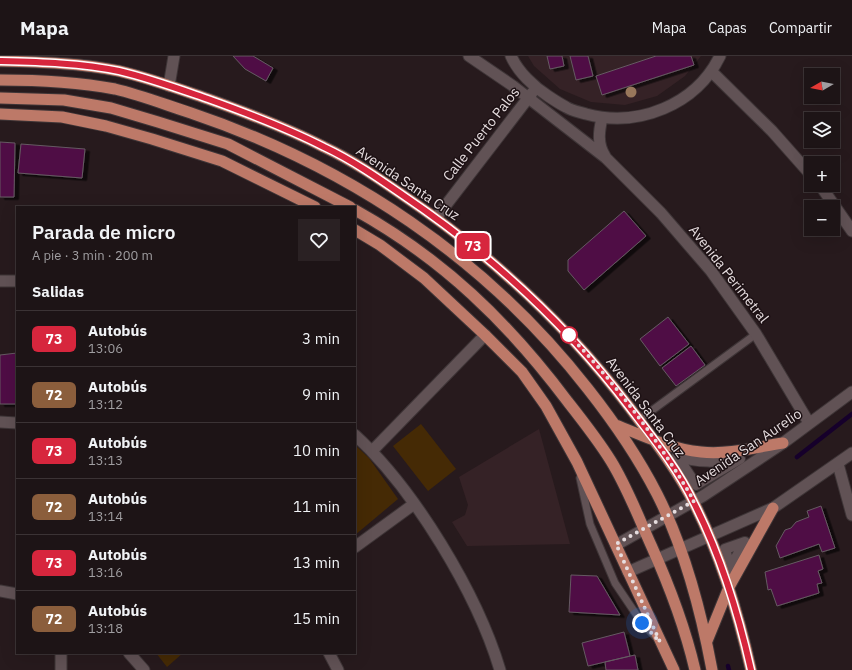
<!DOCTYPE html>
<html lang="es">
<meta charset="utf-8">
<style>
:root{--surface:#1d1416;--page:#2a2123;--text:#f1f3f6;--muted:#a09ea1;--line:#3b3335}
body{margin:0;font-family:"IBM Plex Sans",sans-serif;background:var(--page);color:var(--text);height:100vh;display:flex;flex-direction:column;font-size:15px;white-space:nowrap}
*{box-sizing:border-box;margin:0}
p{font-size:13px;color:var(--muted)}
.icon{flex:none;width:22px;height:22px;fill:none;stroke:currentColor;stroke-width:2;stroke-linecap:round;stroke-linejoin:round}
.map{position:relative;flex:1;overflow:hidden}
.sheet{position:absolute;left:16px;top:150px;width:340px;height:448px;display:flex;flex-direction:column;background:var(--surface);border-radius:0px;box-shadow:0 4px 16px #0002,0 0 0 1px var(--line)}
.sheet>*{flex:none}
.badge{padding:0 8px;border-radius:6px;font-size:14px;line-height:26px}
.needle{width:26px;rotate:261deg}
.buttons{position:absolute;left:804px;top:12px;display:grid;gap:8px}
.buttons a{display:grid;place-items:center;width:36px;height:36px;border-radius:0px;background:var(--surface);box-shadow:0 4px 16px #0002,0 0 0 1px var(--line);font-size:20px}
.you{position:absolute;width:20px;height:20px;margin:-10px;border:3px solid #fff;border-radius:50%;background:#1a73e8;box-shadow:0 0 0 6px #1a73e833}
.map>.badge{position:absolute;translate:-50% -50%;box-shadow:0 0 0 2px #fff}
h2{padding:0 16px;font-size:15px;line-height:36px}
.round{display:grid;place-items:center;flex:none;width:42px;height:42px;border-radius:0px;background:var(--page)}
.overview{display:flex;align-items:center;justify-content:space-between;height:68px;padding:0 16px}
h1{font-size:19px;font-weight:600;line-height:30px}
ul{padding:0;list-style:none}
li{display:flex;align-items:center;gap:12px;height:56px;padding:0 16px;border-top:1px solid var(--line)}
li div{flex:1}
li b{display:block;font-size:15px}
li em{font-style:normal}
li .badge{min-width:44px;font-weight:700;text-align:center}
header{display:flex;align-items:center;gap:24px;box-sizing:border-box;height:56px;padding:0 20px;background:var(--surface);border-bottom:1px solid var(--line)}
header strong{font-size:19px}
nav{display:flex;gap:22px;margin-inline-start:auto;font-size:14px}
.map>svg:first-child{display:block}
</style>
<header>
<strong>Mapa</strong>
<nav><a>Mapa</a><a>Capas</a><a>Compartir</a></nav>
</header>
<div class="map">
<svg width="852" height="614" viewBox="0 0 852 614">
<defs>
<filter id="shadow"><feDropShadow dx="4.5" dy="2.5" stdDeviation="0" flood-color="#0009"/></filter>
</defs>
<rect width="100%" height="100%" fill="#271a1d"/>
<path fill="#352226" d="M528,0H701L685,20L657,40L625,49L591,46L560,33L534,10Z
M539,373L570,488L467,490L452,466L465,459L468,449L459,421Z"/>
<path fill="#452a05" d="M421,368L456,413L428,435L393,390Z
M355,389L369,402L398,443L355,479Z
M156,597H183L167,611Z"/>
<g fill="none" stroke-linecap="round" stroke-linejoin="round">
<path stroke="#16002b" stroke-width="4.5" d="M797,401L852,358
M728,610L729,614"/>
</g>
<path fill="#500d45" stroke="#655a62" filter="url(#shadow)" d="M233,0H253L273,12L266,25L245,13Z
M547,0H562L564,10L550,13Z
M570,0H588L593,20L576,24Z
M656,0H691L694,9L602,39L596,20Z
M0,86L15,87L14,141H0Z
M21,88L85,93L82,122L18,117Z
M624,155L646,180L584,234L568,215V204Z
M668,261L689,288L660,310L640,283Z
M691,290L705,309L676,330L662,312Z
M17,297L16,348H0V299Z
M821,450L835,492L822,496L819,488L780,502L776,490L785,474L791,472L796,466L809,461L807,455Z
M819,499L823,513L818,515L822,527L817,528L819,537L777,550L771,533L768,534L765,516Z
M571,519L597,520L620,559L569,556Z
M624,576L630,600L588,610L582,587Z
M635,599L638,614H606L605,606Z"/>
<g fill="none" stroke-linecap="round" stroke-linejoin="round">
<g stroke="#3e3537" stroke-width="9">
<path id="service" d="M639,364L756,278
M580,422L590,468L615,527L642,567L656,581"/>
</g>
<g stroke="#3e3537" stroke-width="12">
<path id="pedestrian" d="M677,400C698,408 718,406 740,403L696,429Z
M745,486L730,512L725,493Z"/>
</g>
<g stroke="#3e3537" stroke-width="13">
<path id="minor" d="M469,0L513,30L606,102L661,157L711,215L756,278L809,367
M511,0C518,16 534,31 548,40C554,44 560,48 566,51C572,55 580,56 586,58C638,72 696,49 720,0
M712,16L772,75L811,119
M169,30L174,0
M602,62C599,75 597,88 605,100
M820,129L852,175
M436,162L532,37
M0,225H17
M0,366L17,367
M355,379C414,433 477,537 500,614
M372,395L485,279
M838,408L852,459
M355,491L414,448
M0,535L17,538
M129,597L144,614
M329,597L338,614
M61,614V597"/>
</g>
<g stroke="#3e3537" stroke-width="13">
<path id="secondary" d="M616,489L703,440L783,387L852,336
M628,516L773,452L852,397"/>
</g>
<g stroke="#3e3537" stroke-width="13">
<path id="primary" d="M0,5C39,6 81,7 119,15C149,22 179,33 208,43C247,57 287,72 324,91C352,104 378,122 404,140C490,198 567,269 630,352C653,383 677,413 694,447C721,500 738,556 751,614
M0,24C38,24 77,26 115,33C141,39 166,49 191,57C348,110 486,202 588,333C614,366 638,401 657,438C684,491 701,555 712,614
M0,42L64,44L111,52L158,66L228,88L350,151
M0,58L62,61L106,70L152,83L222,105L315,151
M355,154C443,203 508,266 568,346C583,365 598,384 611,405C627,431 638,460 651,489C669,529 685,571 695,614
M355,174L380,189L424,222L485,279L522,316L546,350L577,406L674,614
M616,369C643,380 671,393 701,396C728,399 757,391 783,387
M707,585L729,531L773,452"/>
</g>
<use href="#service" stroke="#615255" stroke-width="7"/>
<use href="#pedestrian" stroke="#615255" stroke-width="10"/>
<use href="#minor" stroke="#615255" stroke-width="11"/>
<use href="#secondary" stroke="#615255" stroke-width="11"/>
<use href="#primary" stroke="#bd7968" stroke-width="11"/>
</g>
<circle fill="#98775b" cx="631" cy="36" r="5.5"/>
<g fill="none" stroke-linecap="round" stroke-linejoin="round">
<g stroke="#fff" stroke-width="9">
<path id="line" d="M0,5C39,6 81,7 119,15C149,22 179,33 208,43C247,57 287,72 324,91C352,104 378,122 404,140C490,198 567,269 630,352C653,382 678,413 694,447C721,500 738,556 751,614"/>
</g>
<use href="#line" stroke="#d7263d" stroke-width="6"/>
<path stroke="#e6dddf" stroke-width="4" stroke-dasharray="0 7.2" d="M569,279C616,328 660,386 694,445L616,488L660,586L642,567"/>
</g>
<circle fill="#fff" stroke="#d7263d" stroke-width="2" cx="569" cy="279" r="8"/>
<g text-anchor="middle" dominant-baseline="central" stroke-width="3" stroke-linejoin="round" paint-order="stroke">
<g font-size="14" fill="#e6dddf" stroke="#1d1114">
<text transform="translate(481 78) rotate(-52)">Calle Puerto Palos</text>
<text transform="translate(408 127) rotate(34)">Avenida Santa Cruz</text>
<text transform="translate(729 218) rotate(52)">Avenida Perimetral</text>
<text transform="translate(646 351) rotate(53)">Avenida Santa Cruz</text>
<text transform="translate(748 391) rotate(-34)">Avenida San Aurelio</text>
</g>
</g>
</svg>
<div class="buttons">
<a><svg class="needle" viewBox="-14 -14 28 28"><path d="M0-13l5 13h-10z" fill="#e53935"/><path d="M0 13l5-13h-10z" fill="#a09ea1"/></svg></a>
<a><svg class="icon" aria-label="layers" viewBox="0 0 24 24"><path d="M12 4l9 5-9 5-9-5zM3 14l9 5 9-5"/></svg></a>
<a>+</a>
<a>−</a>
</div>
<div class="you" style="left:642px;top:567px"></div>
<b class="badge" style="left:473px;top:190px;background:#d7263d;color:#fff">73</b>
<section class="sheet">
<div class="overview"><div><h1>Parada de micro</h1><p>A pie · 3 min · 200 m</p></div><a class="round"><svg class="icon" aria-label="heart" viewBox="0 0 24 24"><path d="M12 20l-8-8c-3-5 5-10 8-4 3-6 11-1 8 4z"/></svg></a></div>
<h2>Salidas</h2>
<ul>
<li><span class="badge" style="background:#d7263d;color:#fff">73</span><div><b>Autobús</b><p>13:06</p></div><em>3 min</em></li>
<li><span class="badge" style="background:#8b5e3c;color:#fff">72</span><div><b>Autobús</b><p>13:12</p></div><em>9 min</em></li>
<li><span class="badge" style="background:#d7263d;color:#fff">73</span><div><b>Autobús</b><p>13:13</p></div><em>10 min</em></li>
<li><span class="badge" style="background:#8b5e3c;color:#fff">72</span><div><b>Autobús</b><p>13:14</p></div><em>11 min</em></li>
<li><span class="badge" style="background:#d7263d;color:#fff">73</span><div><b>Autobús</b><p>13:16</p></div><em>13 min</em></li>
<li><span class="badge" style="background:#8b5e3c;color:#fff">72</span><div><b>Autobús</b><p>13:18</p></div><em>15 min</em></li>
</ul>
</section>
</div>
